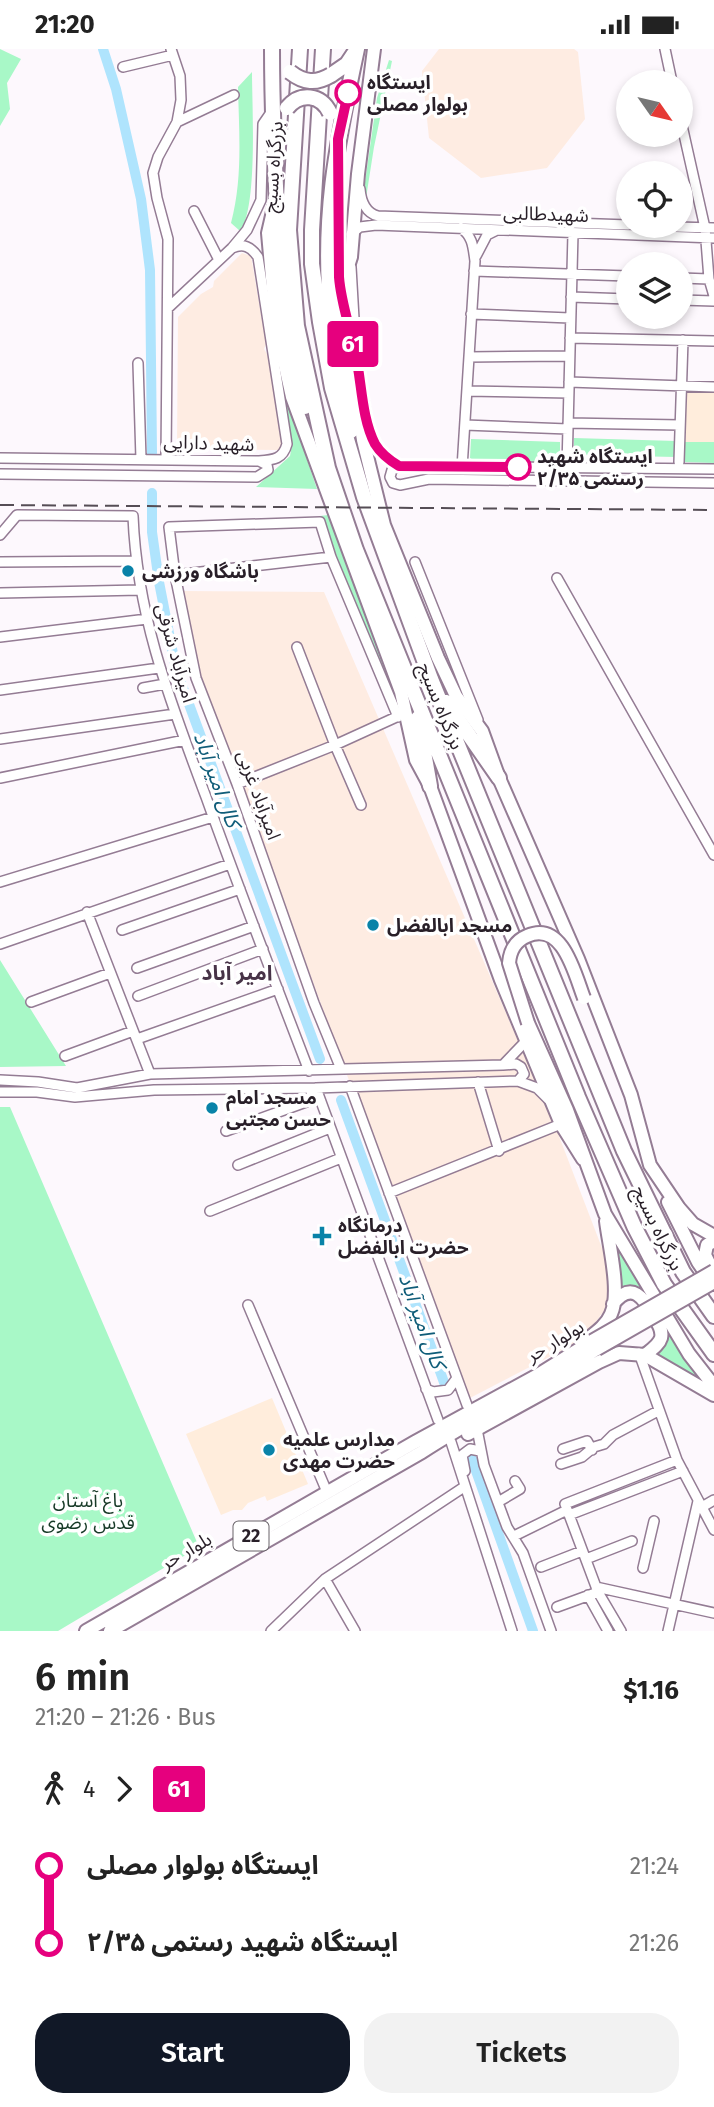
<!DOCTYPE html>
<meta charset="utf-8">
<style>
:root{--surface:#fff;--page:#f2f2f2;--text:#222;--muted:#767676;--accent:#111827}
body{margin:0;font-family:"Fira Sans","Noto Sans Arabic",sans-serif;background:var(--page);color:var(--text);height:100vh;display:flex;flex-direction:column;font-size:26px;white-space:nowrap}
*{box-sizing:border-box;margin:0}
p{font-size:23px;color:var(--muted)}
.icon{flex:none;width:38px;height:38px;fill:none;stroke:currentColor;stroke-width:2;stroke-linecap:round;stroke-linejoin:round}
.map{position:relative;height:1582px;overflow:hidden}
.drawer{display:flex;flex-direction:column;background:var(--surface);flex:1}
.drawer>*{flex:none}
.badge{padding:0 14px;border-radius:5px;font-size:24px;line-height:46px}
.needle{width:46px;rotate:124deg}
.buttons{position:absolute;left:616px;top:21px;display:grid;gap:14px}
.buttons a{display:grid;place-items:center;width:77px;height:77px;border-radius:50%;background:var(--surface);box-shadow:0 4px 10px #0003;font-size:35px}
.map>.badge{position:absolute;translate:-50% -50%;box-shadow:0 0 0 4px #fff}
.legs{display:flex;align-items:center;gap:10px;height:77px;padding:0 35px;font-size:23px}
.legs p{margin-inline-start:auto}
.overview{display:flex;align-items:center;justify-content:space-between;height:119px;padding:0 35px}
h1{font-size:38px;font-weight:600;line-height:52px}
.primary-button{display:flex;gap:14px;margin-top:auto;padding:14px 35px}
.primary-button a{flex:1;height:80px;border-radius:28px;background:var(--accent);color:#fff;font-size:28px;font-weight:600;line-height:80px;text-align:center}
.primary-button a+a{background:var(--page);color:var(--text)}
ul{padding:0 35px;list-style:none}
li{display:flex;align-items:center;gap:24px;height:77px;font-size:26px}
li i{display:grid;place-items:center;width:10px;height:100%;margin:0 9px;background:currentColor}
li i::after{content:'';width:18px;height:18px;margin:-9px;border:5px solid;border-radius:50%;background:var(--surface)}
li p{margin-inline-start:auto}
li:first-child i{background:linear-gradient(#0000 50%,currentColor 0)}
li:last-child i{background:linear-gradient(currentColor 50%,#0000 0)}
.status{display:flex;justify-content:space-between;align-items:center;height:49px;padding:0 35px;background:var(--surface);direction:ltr}
.status svg{height:19px;fill:currentColor}
.map>svg:first-child{display:block}
</style>
<div class="status"><b>21:20</b><svg viewBox="0 0 49 12"><path d="M0 12V9h3v3zM5 12V6h3v6zM10 12V3h3v9zM15 12V0h3v12zM26 1h20v11H26zM47 4h2v5h-2z"/></svg></div>
<div class="map">
<svg width="714" height="1582" viewBox="0 0 714 1582">
<rect width="100%" height="100%" fill="#fdf8fd"/>
<path fill="#feece2" d="M439,0H574L578,3L585,70L547,119L481,129L429,89L422,22Z
M242,204L251,207L266,295L264,300L269,308L284,395L280,401L181,400L177,395L178,268L201,245L213,238L214,232Z
M181,542L324,543L557,1082L607,1212V1258L582,1291L470,1349L373,1097L202,630Z"/>
<path fill="#ffeddc" d="M685,341H714V393H684Z
M272,1349L308,1435L267,1452L265,1447L248,1454L242,1461H233L221,1466L186,1385Z"/>
<path fill="#a8f8c7" d="M0,0L21,10L7,34L10,60L0,77Z
M389,11L392,12L374,98L366,149L363,147L377,49Z
M252,23C252,56 258,159 240,182L231,174C243,129 239,84 238,38Z
M274,288L288,355L317,440L256,438L290,407L292,396L272,289Z
M574,389L676,392V408L578,406L574,404Z
M471,390L560,393V412L558,415L506,410C496,414 479,416 470,409Z
M684,393H714V414L684,413Z
M328,466L397,643L394,656L320,471V467Z
M0,911L66,1017L0,1018Z
M0,1058H10L199,1498L58,1582H0Z
M614,1194L643,1242L629,1237L619,1240Z
M666,1278L704,1333L656,1304L665,1297Z"/>
<g fill="none" stroke-linecap="round" stroke-linejoin="round">
<path stroke="#afe4fd" stroke-width="10" d="M103,0L116,40L141,150L150,221L152,404
M152,444V483L159,533L176,620L320,1010
M341,1051L445,1336
M470,1405L533,1582"/>
<g stroke="#947c94" stroke-width="12">
<path id="minor" d="M665,0L672,33
M123,18L173,6
M681,72L705,179L709,230L714,247
M177,73L234,46
M360,140C361,152 366,164 378,167L628,176
M194,162L219,211
M640,177L714,179
M461,179C473,188 473,198 475,212L462,419
M351,185L360,178L376,176L714,189
M476,207L487,186L497,181
M351,218L356,304L368,375L375,394L386,409L399,417
M474,222L628,227
M681,229L709,230
M571,248L628,250
M681,251L714,252
M168,259L232,199L247,181L261,151L263,75L272,62
M471,265L570,269
M570,289L714,292
M469,308L569,307
M138,314L141,410
M569,333L714,338
M467,342L569,344
M568,374L680,376
M465,376L568,380
M0,409L259,412C274,411 283,410 287,395L258,208C251,198 244,194 232,199
M166,410L168,190L157,149L153,124L158,108L177,73L181,51L180,27L171,0
M679,413L683,291
M567,418L573,184
M714,420L399,417L392,421L390,428L393,434L400,436L429,430L714,434
M0,425L257,428L268,421L267,416L259,412
M0,486L17,466L133,467C137,569 171,654 206,748C239,840 274,931 309,1022
M0,513L135,512
M415,513L478,671
M175,526L331,508
M557,529L714,806
M0,544L140,541
M0,588L147,570
M297,598L335,696L361,756
M143,639L165,635
M0,641L159,619
M0,690L175,665
M0,729L185,691
M237,735L335,696L403,665
M0,833L213,768
M87,863L150,1025
M122,881L240,840
M0,895L230,815
M137,919L254,877
M138,947L263,900
M31,953L110,924
M137,990L278,940
M65,1007L133,982
M503,1016L516,1015L521,1018L524,1025L518,1032
M341,1020L314,954L237,735L196,629L175,526L169,478L320,473L331,508L398,668
M0,1031L38,1033L77,1039L150,1025L503,1016L526,992
M478,1033L499,1102
M350,1037L467,1356
M316,1039L438,1371
M0,1043H37L75,1048L154,1041L316,1039L518,1032L537,1039L548,1050
M226,1082L306,1053L316,1039
M238,1116L330,1079
M389,1144L561,1075
M210,1162L341,1109
M248,1256L327,1443
M639,1304L677,1411L714,1481
M426,1340L433,1343L448,1341L457,1329
M477,1380L484,1416L507,1478L523,1504L551,1582
M451,1393L512,1582
M563,1400L587,1392L592,1401
M561,1415L582,1408L594,1398L604,1395L613,1386L658,1362
M465,1422L462,1406L470,1400L480,1402
M498,1453L520,1440L515,1432
M702,1458L714,1451
M569,1466L683,1422
M514,1487L567,1461
M586,1510L632,1492
M541,1518L582,1502
M643,1519L654,1472
M325,1530L355,1582
M596,1538L714,1564
M588,1546L608,1582
M557,1558L598,1543
M271,1582L325,1530L464,1438
M621,1582L598,1543L565,1455L677,1411
M668,1582L698,1452"/>
</g>
<g stroke="#947c94" stroke-width="16">
<path id="major" d="M338,136V213L343,269L363,391L384,476L438,609L456,647L482,682L499,729L578,910L631,1046L650,1116L679,1159L693,1175L714,1187
M274,158L268,184L273,240L280,294L292,348L401,643L416,711L430,737L501,931L561,1075L583,1110
M342,236L351,208L358,125L374,0
M528,974L567,1061L605,1165L689,1305L714,1337
M668,1153L698,1213L713,1235
M714,1224L705,1206L707,1196L714,1192
M613,1255C632,1231 644,1249 654,1268C658,1274 663,1281 661,1289C659,1296 651,1301 645,1306
M585,1292C595,1284 606,1277 611,1265C621,1243 609,1197 606,1172
M468,1385L599,1313L619,1304L645,1306L714,1346
M86,1582L415,1393L536,1327L592,1292
M110,1582L422,1403C479,1366 540,1336 597,1300"/>
</g>
<g stroke="#947c94" stroke-width="18">
<path id="highway" d="M272,0C272,63 275,126 279,189C283,250 284,301 305,358
M300,0L289,181L297,277L328,419L356,501L578,1048L634,1177L664,1235L714,1305
M323,0L312,181V215L320,273L332,339L364,448L431,630L624,1102L683,1223L714,1267
M331,26L347,15L355,3
M351,382C348,345 336,308 332,271C320,175 337,93 357,0
M446,653L499,729
M418,669L430,737"/>
</g>
<use href="#minor" stroke="#fff" stroke-width="9"/>
<use href="#major" stroke="#fff" stroke-width="12"/>
<use href="#highway" stroke="#fff" stroke-width="14"/>
<path stroke="#554d55" stroke-width="2" stroke-dasharray="14 7" stroke-linecap="butt" d="M0,456L714,461"/>
<g stroke="#947c94" stroke-width="16" stroke-linecap="butt">
<path id="major-bridge" d="M528,974L509,914C510,902 515,892 527,887C563,871 575,926 584,949
M592,1292L714,1222
M597,1300L714,1233"/>
</g>
<g stroke="#947c94" stroke-width="18" stroke-linecap="butt">
<path id="highway-bridge" d="M290,23C304,34 316,35 331,26
M287,59C300,43 321,45 330,64"/>
</g>
<use href="#major-bridge" stroke="#fff" stroke-width="12"/>
<use href="#highway-bridge" stroke="#fff" stroke-width="14"/>
</g>
<g fill="none" stroke-linecap="round" stroke-linejoin="round">
<g stroke="#fff" stroke-width="16">
<path id="line-1" d="M348,44L338,90L339,228C341,254 350,278 355,303C362,332 361,368 375,395C381,405 389,411 399,417L518,418"/>
</g>
<use href="#line-1" stroke="#e6007e" stroke-width="10"/>
</g>
<g fill="#fff" stroke="#e6007e" stroke-width="3.5">
<circle cx="348" cy="44" r="12"/>
<circle cx="518" cy="418" r="12"/>
</g>
<g fill="#0983a8" stroke="#fff" stroke-width="2.5">
<circle cx="128" cy="522" r="7"/>
<circle cx="373" cy="876" r="7"/>
<circle cx="212" cy="1059" r="7"/>
<path d="M318.5 1176.5h7v7h7v7h-7v7h-7v-7h-7v-7h7z"/>
<circle cx="269" cy="1401" r="7"/>
</g>
<g text-anchor="middle" dominant-baseline="central" stroke-width="7" stroke-linejoin="round" paint-order="stroke">
<rect fill="#fff" stroke="#686268" stroke-width="2" x="233.5" y="1472.5" width="35" height="29" rx="5"/>
<g font-size="18" font-weight="bold" fill="#281f28">
<text x="251" y="1487">22</text>
</g>
<g font-size="19" font-weight="bold" fill="#281f28" stroke="#fff" text-anchor="start">
<text x="367" y="33">ایستگاه<tspan x="367" dy="22">بولوار مصلی</tspan></text>
<text x="537" y="407">ایستگاه شهید<tspan x="537" dy="22">رستمی ۲/۳۵</tspan></text>
</g>
<g font-size="19" fill="#281f28" stroke="#fff">
<text transform="translate(273 118) rotate(-86)">بزرگراه بسیج</text>
<text transform="translate(546 165) rotate(2)">شهیدطالبی</text>
<text transform="translate(209 394) rotate(2)">شهید دارایی</text>
<text transform="translate(176 604) rotate(74)">امیرآباد شرقی</text>
<text transform="translate(441 657) rotate(68)">بزرگراه بسیج</text>
<text transform="translate(259 746) rotate(70)">امیرآباد غربی</text>
<text transform="translate(658 1179) rotate(64)">بزرگراه بسیج</text>
<text transform="translate(555 1292) rotate(-31)">بولوار حر</text>
<text transform="translate(186 1502) rotate(-30)">بلوار حر</text>
</g>
<g font-size="19" font-weight="bold" fill="#281f28" stroke="#fff" text-anchor="start">
<text x="142" y="522">باشگاه ورزشی</text>
<text x="387" y="876">مسجد ابالفضل</text>
<text x="226" y="1048">مسجد امام<tspan x="226" dy="22">حسن مجتبی</tspan></text>
<text x="338" y="1176">درمانگاه<tspan x="338" dy="22">حضرت ابالفضل</tspan></text>
<text x="283" y="1390">مدارس علمیه<tspan x="283" dy="22">حضرت مهدی</tspan></text>
</g>
<g font-size="19" fill="#173a27" stroke="#fff">
<text x="88" y="1451">باغ آستان<tspan x="88" dy="22">قدس رضوی</tspan></text>
</g>
<g font-size="21" font-style="italic" fill="#105d79" stroke="#fff">
<text transform="translate(217 731) rotate(70)">کال امیر آباد</text>
<text transform="translate(422 1272) rotate(70)">کال امیر آباد</text>
</g>
<g font-size="21" font-weight="bold" fill="#473347" stroke="#fff">
<text x="237" y="924">امیر آباد</text>
</g>
</g>
</svg>
<div class="buttons">
<a><svg class="needle" viewBox="-14 -14 28 28"><path d="M0-13l5 13h-10z" fill="#e53935"/><path d="M0 13l5-13h-10z" fill="#767676"/></svg></a>
<a><svg class="icon" aria-label="locate" viewBox="0 0 24 24"><circle cx="12" cy="12" r="6"/><path d="M12 2v4M12 18v4M2 12h4M18 12h4"/></svg></a>
<a><svg class="icon" aria-label="layers" viewBox="0 0 24 24"><path d="M12 4l9 5-9 5-9-5zM3 14l9 5 9-5"/></svg></a>
</div>
<b class="badge" style="left:353px;top:295px;background:#e6007e;color:#fff">61</b>
</div>
<section class="drawer">
<div class="overview"><div><h1>6 min</h1><p>21:20 – 21:26 · Bus</p></div><b>$1.16</b></div>
<div class="legs"><svg class="icon" aria-label="walk" viewBox="0 0 24 24"><circle cx="13" cy="4" r="2"/><path d="M13 8l-2 6 4 7M11 14l-3 7M7 12l3-4h3l4 4"/></svg>4<svg class="icon" aria-label="forward" viewBox="0 0 24 24"><path d="M9 5l7 7-7 7"/></svg><b class="badge" style="background:#e6007e;color:#fff">61</b></div>
<ul>
<li><i style="color:#e6007e"></i><b>ایستگاه بولوار مصلی</b><p>21:24</p></li>
<li><i style="color:#e6007e"></i><b>ایستگاه شهید رستمی ۲/۳۵</b><p>21:26</p></li>
</ul>
<div class="primary-button"><a>Start</a><a>Tickets</a></div>
</section>
